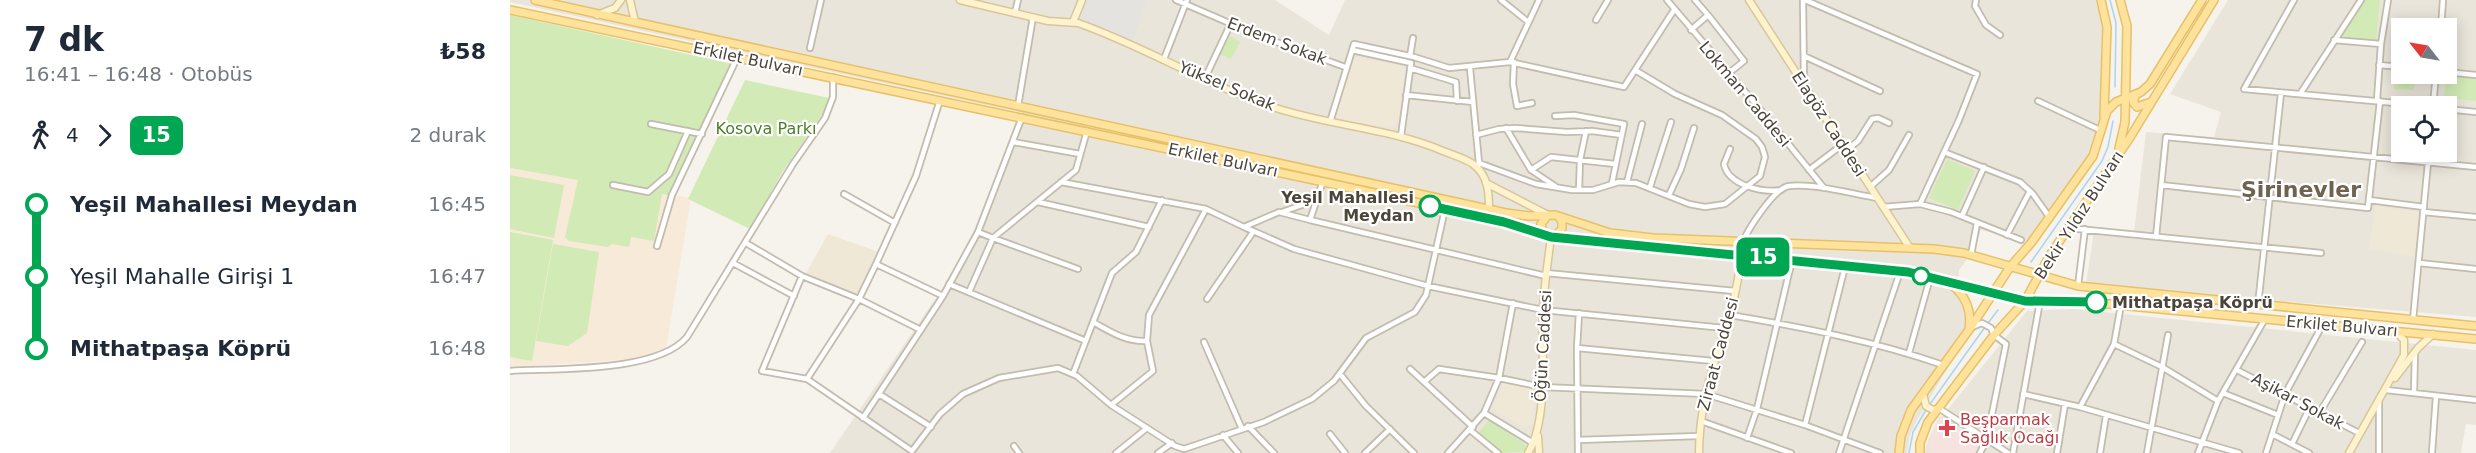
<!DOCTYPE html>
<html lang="tr">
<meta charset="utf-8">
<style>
:root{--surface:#fff;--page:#f6f6f7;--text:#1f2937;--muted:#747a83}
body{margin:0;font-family:"DejaVu Sans",sans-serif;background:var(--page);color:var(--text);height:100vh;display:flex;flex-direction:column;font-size:22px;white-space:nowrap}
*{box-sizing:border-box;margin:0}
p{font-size:20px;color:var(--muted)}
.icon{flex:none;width:33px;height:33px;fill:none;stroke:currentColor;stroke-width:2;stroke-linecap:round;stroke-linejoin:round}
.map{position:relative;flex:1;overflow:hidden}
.sheet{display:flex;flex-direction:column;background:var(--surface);width:510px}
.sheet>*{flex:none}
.badge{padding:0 12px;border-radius:9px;font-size:21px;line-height:39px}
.needle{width:39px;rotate:301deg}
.tools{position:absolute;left:1881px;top:18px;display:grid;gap:12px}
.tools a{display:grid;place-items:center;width:66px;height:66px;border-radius:0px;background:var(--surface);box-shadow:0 3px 15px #0003;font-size:30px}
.map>.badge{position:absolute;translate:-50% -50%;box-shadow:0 0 0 3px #fff}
.legs{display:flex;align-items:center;gap:9px;height:66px;padding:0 24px;font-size:20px}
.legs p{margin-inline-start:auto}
.headline{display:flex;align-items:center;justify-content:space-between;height:102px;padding:0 24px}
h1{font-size:33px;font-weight:700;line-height:45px}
ul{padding:0 24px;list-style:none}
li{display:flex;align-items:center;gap:21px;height:72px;font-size:22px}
li i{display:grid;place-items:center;width:9px;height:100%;margin:0 8px;background:currentColor}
li i::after{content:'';width:15px;height:15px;margin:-8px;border:4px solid;border-radius:50%;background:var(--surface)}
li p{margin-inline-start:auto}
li:first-child i{background:linear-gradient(#0000 50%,currentColor 0)}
li:last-child i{background:linear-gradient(currentColor 50%,#0000 0)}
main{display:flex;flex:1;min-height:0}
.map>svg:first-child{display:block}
</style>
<main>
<section class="sheet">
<div class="headline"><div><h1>7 dk</h1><p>16:41 – 16:48 · Otobüs</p></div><b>₺58</b></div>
<div class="legs"><svg class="icon" aria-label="walk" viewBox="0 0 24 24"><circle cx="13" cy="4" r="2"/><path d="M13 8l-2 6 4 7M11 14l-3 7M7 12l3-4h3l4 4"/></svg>4<svg class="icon" aria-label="forward" viewBox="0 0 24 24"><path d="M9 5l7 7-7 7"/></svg><b class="badge" style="background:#00a651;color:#fff">15</b><p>2 durak</p></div>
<ul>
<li><i style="color:#00a651"></i><b>Yeşil Mahallesi Meydan</b><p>16:45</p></li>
<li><i style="color:#00a651"></i><span>Yeşil Mahalle Girişi 1</span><p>16:47</p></li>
<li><i style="color:#00a651"></i><b>Mithatpaşa Köprü</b><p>16:48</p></li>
</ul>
</section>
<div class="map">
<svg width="1966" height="453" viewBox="0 0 1966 453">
<rect width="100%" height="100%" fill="#f6f3ec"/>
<path fill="#eae5da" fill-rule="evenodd" d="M0,0H573L621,41L638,0H765L819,35L835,0H1586L1594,28L1596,73L1590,145L1521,242L1471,230L1464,250L1449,270L1448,294L1462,326L1405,424L1400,435L1397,453H320L430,292L449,273L470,229L513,113L0,2Z
M1718,0H1966V317L1576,285L1584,231L1624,232L1636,132L1704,137L1711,112L1660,94ZM1892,28H1936V74H1892ZM1892,106H1936V152H1892Z
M1563,309L1966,350V425L1956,424L1951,453H1415L1418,440L1426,424L1517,311Z"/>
<path fill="#f7ead8" d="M0,168L181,198L156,348L128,359L0,367Z"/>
<path fill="#efe8d6" d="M847,57L895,66L889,120L883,128L825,119L843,59Z
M1865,206L1910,212L1905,257L1859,248Z
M318,234L369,252L350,292L344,294L296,273Z
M993,383L1026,388L1023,424L1015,428L982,409Z"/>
<path fill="#f6e3e0" d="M1429,416L1471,441L1464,453H1422L1416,449Z"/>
<path fill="#d2eab5" d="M1855,0H1870L1866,41L1832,39L1833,33Z
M0,15L223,64L159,195L152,194L144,241L121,237L119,247L102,244L98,247L59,241L55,237L68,180L0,168Z
M719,36L730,42L721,59L710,54Z
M1885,75L1905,77L1904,90L1884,89Z
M1936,75L1966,78V101L1934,98Z
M235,80L319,98L313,113L273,171L240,229L178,199Z
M1437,159L1465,171L1448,210L1419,198Z
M0,175L54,185L44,238L0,229Z
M0,232L43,240L22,361L0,357Z
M43,244L89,252L77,333L58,346L26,341Z
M979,420L1019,447L1016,451L993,453L968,433Z"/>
<path fill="#e5e3e0" d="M573,0H638L622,41L565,18Z"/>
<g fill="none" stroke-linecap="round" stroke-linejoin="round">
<path stroke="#a9d4f2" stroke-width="1.5" d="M1600,0L1606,23L1605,87
M1521,262L1592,161L1598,147L1603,121
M1478,323L1488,310
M1420,404L1475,327
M1399,453L1403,432L1417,408"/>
<g stroke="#c2bbae" stroke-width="8">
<path id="street" d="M666,0L747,35L835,67
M991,0L1017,21
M1157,0L1255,115L1314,188
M1185,0L1198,15
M1293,0L1294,83
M1295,0L1467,74L1449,120L1410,204
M1466,0L1465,6L1476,25L1490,35
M1784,0L1734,89L1918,106
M505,13L508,0
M1086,20L1098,0
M1931,28L1933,0
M1181,30L1198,15L1234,61L1219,73
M1824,40L1871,44
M300,48L311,0
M842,50L901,63L891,136
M900,56L903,38
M1294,56L1370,91
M654,59L677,0
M1000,62L1029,0
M1004,62L1003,84L1007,106L1022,103
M1869,65L1892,67
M900,68L946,82L947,101
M960,68L969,163
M1936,72L1966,75
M695,78L721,23
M1790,94L1851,0
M896,95L963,102
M1867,100L1871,44L1878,0
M1528,101L1592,131
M508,106L523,17
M1923,106L1926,74
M1936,109L1966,112
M1045,116L1064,115L1114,124L1102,183
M820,122L844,44L904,57L939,68L1000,62L1114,87L1164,10
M141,124L192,134
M996,128L1021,170L1045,186
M966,135L989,129L1005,128L1057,132L1082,131L1112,135
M503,142L570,154
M1220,149L1214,164C1218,185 1252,193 1271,190
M1336,151L1348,141L1362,119L1368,118L1379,123
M1434,152L1510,182L1523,194L1540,218
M967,168L969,163L1026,184L1062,190H1083L1109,182L1126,183L1179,204L1195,207L1215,204L1250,176L1255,157L1252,147L1246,139L1212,115L1165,94L1125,70
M1021,170L1041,157L1105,164
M1299,170L1332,145
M551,182L696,209L734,227L769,212L800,220L813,181
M1117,182L1132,124
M103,185L138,192L159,174L178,131
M1651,185L1858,208L1870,101
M1140,187L1161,122
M1360,187L1379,170L1399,135
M1069,190L1070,160L1076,131
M334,194L385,223
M1159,195L1171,169L1184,128
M1859,200L1914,207
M528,202L639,227
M1373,207L1410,204L1441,212L1511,240
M772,212L792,205L808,195
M1913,212L1966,217
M1452,216L1474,167
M800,220L1036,276
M734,227L784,249L918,286L1033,310L1214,328
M1558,228L1811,253
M468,232L483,238L566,170L577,131
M1497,235L1520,191
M1646,237L1656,137L1966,167
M1233,242C1238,229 1264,188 1279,186C1303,183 1343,194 1367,198
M236,243L292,276L349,299L411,330
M147,246L162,195L227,58
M1461,255L1467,223
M223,263L284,296
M1909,263L1966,269
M366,264L433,296
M1036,273L1225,291
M292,276L252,371L297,379L402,451L430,414L453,394L489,378L548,368L567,376L601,405L665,446L674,449L754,422L802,399L824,381L856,338L905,312L916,295L935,209
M439,284L576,341
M1568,286L1575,229
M459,292L483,238L568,269
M697,299L743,232
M1748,305L1771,93
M1220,315C1291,327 1364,341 1433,365
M1903,320L1919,152
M583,322C601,332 616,342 637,341
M1462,327L1472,323L1481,328L1484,335L1496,344L1477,439L1470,453
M694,342L732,429
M1604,344L1652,367L1708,401
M1067,348L1203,361
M1399,353L1420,278
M900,369L963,427
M1727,370L1849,433
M0,371C46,368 147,373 177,337L283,164L315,118L323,97V77
M563,374L602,273L626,252L652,200
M830,374L856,406L904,453
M297,379L349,299L366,264L406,176L430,100
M914,382L929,369L989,378L1032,387L1196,394L1295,425L1370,453
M1876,390L1966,400
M1713,393L1768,415
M1904,393L1905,351
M369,394L421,427
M1513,394L1570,407L1729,453
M601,405L643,371L637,341L639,315L696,209
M1570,407L1604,344L1611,305
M1430,409L1498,453
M1810,412L1852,342
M974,413L1023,443
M353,418L433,296L468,232L512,117
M1191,421L1281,453
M1295,425L1335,267
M738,426L764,453
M960,430L988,453
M820,434L835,453
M1762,434L1799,453
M713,435L728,453
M1237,438L1247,409L1282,260
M1068,440L1189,436
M1782,444L1800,407
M504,446L509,453
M606,453L637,428
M648,453L662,443
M855,453L880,429
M938,453L974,413L989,378L1003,303
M1068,453L1067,348L1069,313
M1329,453L1390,272
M1503,453L1530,301
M1547,453L1555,404
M1590,453L1596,416
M1637,453L1658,335
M1688,453L1708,401L1755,319
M1756,453L1775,394L1813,324
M1869,453V402
M1922,453L1926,396"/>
</g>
<g stroke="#d6c79b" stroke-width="9">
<path id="secondary" d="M120,0L125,22
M450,0L538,21L568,23C636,47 698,86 766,108C821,126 879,128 933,151C943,155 954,158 963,164C978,175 979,192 979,209
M1239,0L1400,248
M87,15L105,8L111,0
M563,22L572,0
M976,183L1038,215
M1885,378L1908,348L1923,334
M1413,394L1416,406L1423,410L1429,409
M1028,436L1029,453
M1018,453C1039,419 1031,351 1033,311C1034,286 1038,261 1041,237
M1189,453C1189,401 1205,362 1220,314C1226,296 1228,275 1232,256
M1839,453L1894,355V340L1885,331"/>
</g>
<g stroke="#e6c16a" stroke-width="10">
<path id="primary" d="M25,0L996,213L1019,216L1045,215L1100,233L1143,238L1424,249L1454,253L1568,286L1966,326
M1591,0L1597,27L1594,116
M0,10L823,184L994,222L1041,237L1398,272L1515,301L1577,302L1966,339
M1626,94L1623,102L1627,107L1641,102
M1609,148L1615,122L1617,26L1610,0
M1034,234L1031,224L1038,215
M1045,236L1052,229V222L1049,217
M1441,284C1456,296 1462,310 1459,329
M1389,453L1391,436L1401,410L1461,327L1500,267L1521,243L1583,156L1597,111L1606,102L1631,92L1640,84L1692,0
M1410,453V443L1418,422L1484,335L1515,301L1540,255L1619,139L1704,0"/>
</g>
<use href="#street" stroke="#fff" stroke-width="4.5"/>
<use href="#secondary" stroke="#fff3cd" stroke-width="6"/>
<use href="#primary" stroke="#ffe39c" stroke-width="7"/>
</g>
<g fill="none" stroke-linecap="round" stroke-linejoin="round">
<g stroke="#fff" stroke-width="14">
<path id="line-1" d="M920,206L994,222L1041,237L1398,272L1515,301L1586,302"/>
</g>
<use href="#line-1" stroke="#00a651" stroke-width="9"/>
</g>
<g fill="#fff" stroke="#00a651" stroke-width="3">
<circle cx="920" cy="206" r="10"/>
<circle cx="1411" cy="276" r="8"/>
<circle cx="1586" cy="302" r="10"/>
</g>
<path fill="#e0444e" stroke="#fff" stroke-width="2" d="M1434 419h6v6h6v6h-6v6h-6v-6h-6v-6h6z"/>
<g text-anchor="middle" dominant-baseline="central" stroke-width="4.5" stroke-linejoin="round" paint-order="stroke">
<g font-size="16" fill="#4b4439" stroke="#fff">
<text transform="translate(767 41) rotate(21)">Erdem Sokak</text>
<text transform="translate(238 59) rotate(12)">Erkilet Bulvarı</text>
<text transform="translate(717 86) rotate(23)">Yüksel Sokak</text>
<text transform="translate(1235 94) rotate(50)">Lokman Caddesi</text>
<text transform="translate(1319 124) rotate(57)">Elagöz Caddesi</text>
<text transform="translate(713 160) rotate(12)">Erkilet Bulvarı</text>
<text transform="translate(1569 215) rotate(-57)">Bekir Yıldız Bulvarı</text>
<text transform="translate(1832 326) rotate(5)">Erkilet Bulvarı</text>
<text transform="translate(1033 346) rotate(-87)">Öğün Caddesi</text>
<text transform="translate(1208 354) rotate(-75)">Ziraat Caddesi</text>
<text transform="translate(1788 401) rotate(28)">Aşikar Sokak</text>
</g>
<g font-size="16" fill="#4a7f2a" stroke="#fff">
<text x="256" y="128">Kosova Parkı</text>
</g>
<g font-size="16" font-weight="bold" fill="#4b4439" stroke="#fff" text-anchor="end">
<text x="904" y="197">Yeşil Mahallesi<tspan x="904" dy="18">Meydan</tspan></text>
<text x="1602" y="302" text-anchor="start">Mithatpaşa Köprü</text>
</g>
<g font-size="16" fill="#be3a42" stroke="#fff" text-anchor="start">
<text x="1450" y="419">Beşparmak<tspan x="1450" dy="18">Sağlık Ocağı</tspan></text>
</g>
<g font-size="22" font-weight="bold" fill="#6e6250" stroke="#fff">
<text x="1791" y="189">Şirinevler</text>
</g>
</g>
</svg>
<div class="tools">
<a><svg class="needle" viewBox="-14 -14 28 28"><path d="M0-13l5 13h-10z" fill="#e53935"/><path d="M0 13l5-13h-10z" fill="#747a83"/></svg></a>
<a><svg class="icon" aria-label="locate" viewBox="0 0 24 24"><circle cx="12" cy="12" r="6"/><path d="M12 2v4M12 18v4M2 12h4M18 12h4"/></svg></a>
</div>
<b class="badge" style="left:1253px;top:257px;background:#00a651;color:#fff">15</b>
</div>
</main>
